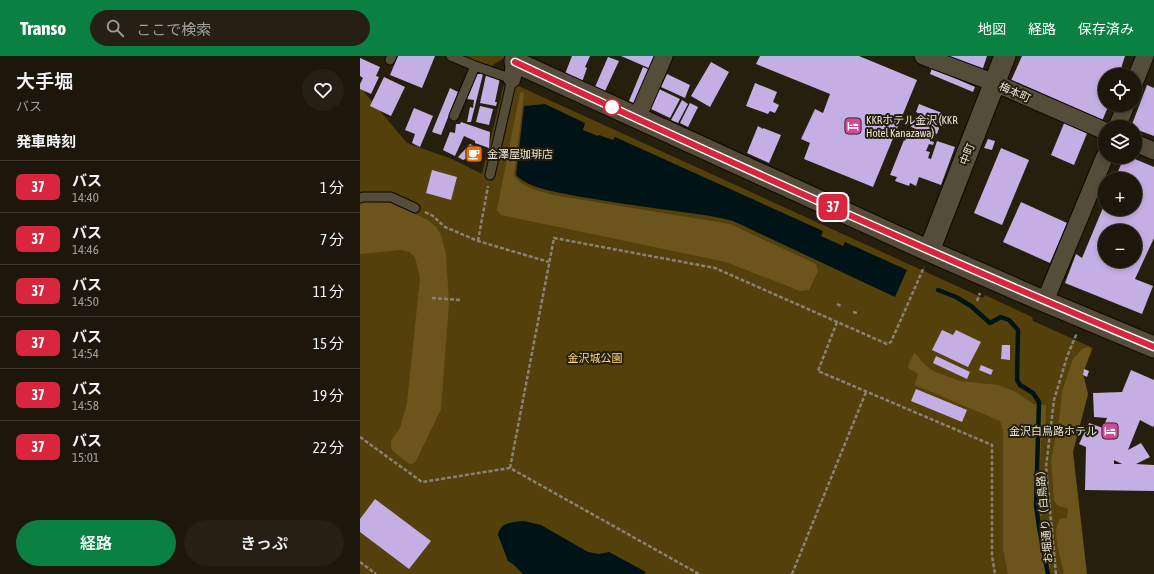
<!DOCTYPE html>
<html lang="ja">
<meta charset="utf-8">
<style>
:root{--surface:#1c170a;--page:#252013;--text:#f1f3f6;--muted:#a09f9c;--line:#3a362b;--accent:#0b8043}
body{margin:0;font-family:"Asap Condensed","Noto Sans JP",sans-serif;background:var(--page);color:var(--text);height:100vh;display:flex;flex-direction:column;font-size:15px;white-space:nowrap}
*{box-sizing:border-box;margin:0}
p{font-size:13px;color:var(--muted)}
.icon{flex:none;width:22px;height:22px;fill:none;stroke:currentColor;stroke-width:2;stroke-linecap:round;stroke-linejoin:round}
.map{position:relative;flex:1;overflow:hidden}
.side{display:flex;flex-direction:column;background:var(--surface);width:360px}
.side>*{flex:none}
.badge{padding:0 8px;border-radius:6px;font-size:14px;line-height:26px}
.fabs{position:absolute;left:738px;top:12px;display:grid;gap:8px}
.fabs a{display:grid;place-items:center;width:44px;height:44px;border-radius:50%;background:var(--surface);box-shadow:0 2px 6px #0003,0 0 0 1px var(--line);font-size:20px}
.map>.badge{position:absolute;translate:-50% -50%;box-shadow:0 0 0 2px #fff}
h2{padding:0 16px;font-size:15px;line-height:36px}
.round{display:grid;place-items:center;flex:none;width:42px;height:42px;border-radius:21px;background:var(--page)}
.overview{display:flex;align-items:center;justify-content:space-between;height:68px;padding:0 16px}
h1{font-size:19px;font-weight:600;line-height:30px}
.cta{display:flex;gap:8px;margin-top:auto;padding:8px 16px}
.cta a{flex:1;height:46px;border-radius:24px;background:var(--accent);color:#fff;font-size:16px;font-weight:600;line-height:46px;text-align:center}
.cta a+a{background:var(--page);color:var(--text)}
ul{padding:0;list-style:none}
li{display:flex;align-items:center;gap:12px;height:52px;padding:0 16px;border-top:1px solid var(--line)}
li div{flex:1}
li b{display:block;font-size:15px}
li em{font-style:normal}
li .badge{min-width:44px;font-weight:700;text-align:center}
header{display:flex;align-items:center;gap:24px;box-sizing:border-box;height:56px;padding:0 20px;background:var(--accent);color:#fff}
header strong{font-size:19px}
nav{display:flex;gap:22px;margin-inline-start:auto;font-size:14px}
.search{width:280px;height:36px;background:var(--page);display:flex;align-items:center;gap:10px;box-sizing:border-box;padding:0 14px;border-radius:22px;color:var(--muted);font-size:15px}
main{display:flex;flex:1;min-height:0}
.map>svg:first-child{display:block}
</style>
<header>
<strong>Transo</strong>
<div class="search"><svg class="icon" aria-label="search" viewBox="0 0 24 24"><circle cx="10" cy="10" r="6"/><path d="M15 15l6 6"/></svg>ここで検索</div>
<nav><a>地図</a><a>経路</a><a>保存済み</a></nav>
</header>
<main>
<section class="side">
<div class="overview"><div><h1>大手堀</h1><p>バス</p></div><a class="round"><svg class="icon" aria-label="heart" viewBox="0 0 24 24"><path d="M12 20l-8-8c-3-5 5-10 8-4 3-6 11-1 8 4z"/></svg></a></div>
<h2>発車時刻</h2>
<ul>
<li><span class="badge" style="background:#d7263d;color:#fff">37</span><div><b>バス</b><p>14:40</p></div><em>1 分</em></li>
<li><span class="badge" style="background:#d7263d;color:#fff">37</span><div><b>バス</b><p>14:46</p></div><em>7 分</em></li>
<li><span class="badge" style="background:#d7263d;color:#fff">37</span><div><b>バス</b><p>14:50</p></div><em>11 分</em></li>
<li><span class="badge" style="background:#d7263d;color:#fff">37</span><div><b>バス</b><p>14:54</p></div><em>15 分</em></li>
<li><span class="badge" style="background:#d7263d;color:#fff">37</span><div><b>バス</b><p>14:58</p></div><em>19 分</em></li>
<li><span class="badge" style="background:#d7263d;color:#fff">37</span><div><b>バス</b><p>15:01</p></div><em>22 分</em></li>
</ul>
<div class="cta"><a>経路</a><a>きっぷ</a></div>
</section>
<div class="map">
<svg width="794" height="518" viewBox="0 0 794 518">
<rect width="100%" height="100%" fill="#261f0d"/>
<path fill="#53400b" d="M103,0H147L128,12Z
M145,24L623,242L625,239L672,261L673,265L733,292L722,319L711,396L725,518H0V31L47,87L92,103L122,118Z"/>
<path fill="#6b551c" d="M162,36L164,38L154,119C161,132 180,135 193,139L370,168L456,208L458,215L449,234L440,235L366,206L141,159L137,154L160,37Z
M5,146L32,147L68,164L76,171L81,179L86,198L89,247L81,353L56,405L52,408L48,407L33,395L31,391V385L40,372L47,347L60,222L55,201L49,196L41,194L0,198V147Z
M728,291L731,293V295L723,317L728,338L713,396L727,518H704C702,504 690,475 700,463L707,462L708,452C701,451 697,451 694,444L691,404L699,364L702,336L713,303L722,293Z
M554,297L557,299L565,309L573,315L600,325L638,329L656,336L673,348L686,349L685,380L681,385L679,427L687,451L686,455L680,461L682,481L688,486L692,502L690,513V518H648L643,493V374L640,365L555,329V327L558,319L557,317L548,312V310Z"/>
<path fill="#001417" d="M185,48L225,67L223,74L238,80L239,79L253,84L255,81L463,175L461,180L483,190L485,186L547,214L535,241L373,165C352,159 329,157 307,154C277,150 246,145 216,140C198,136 169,133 156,119L164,50Z
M164,465L181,469L228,496L239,498L249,496L286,516L284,518H163L154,509L148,505L138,479C140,466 153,466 164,465Z"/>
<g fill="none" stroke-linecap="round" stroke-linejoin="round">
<path stroke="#001417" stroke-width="4.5" d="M578,234L596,241L611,250L630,267L641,261L649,264L658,274L657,324L660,329L673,337L679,346L676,449L679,471L688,518"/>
</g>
<path fill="#c5aee4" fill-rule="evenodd" d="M38,0H75L62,32L30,19Z
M212,0H230L225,11L227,12L222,26L205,18Z
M261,0H297L291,13Z
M400,0H499L557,24L513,131L444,103L450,87L441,83L455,53L463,57L470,38L396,8Z
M588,0H627L622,15L587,4Z
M662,0H765L759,19H745V49H757L755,53L748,51L742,65L650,27Z
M248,1L259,5L245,35L235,31Z
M0,2L20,11L16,20L19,21L11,38L0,33V28L3,22L0,20Z
M351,6L369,16L350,51L331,40Z
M283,11L292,15L278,49L269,45Z
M572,12L615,31L613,36L570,18Z
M117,18H123L111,66H107L110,51L113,52L114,44L107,43Z
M307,18L330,29L325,42L301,31Z
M126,19L140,22L135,46H137L136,50L120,47Z
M24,21L45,31L31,60L10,50Z
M395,27L417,36L413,46L419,49L415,57L410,55L408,58L386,50Z
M787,29L794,32V80L775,73V71H771Z
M90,32L98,36L81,79L72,76Z
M299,33L320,43L310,62L289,52Z
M322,44L328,48L318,67L311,64Z
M330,47L338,51L328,71L320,67Z
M559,48L582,57L577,70L579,72L577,78L573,77L570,85L574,86L573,89L569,88L566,95L570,96L568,102L571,103L577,85L595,91L581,129L559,121L556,130L550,127L549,130L535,125L537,121L530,119L544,84L545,85L549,76L554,79L556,73L551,71L554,62L560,64L562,59L556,56Z
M120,50L133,53L129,69L116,66Z
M54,52L73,60L60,91L52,87L55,78L45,74Z
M705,65L728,75L714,109L691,99Z
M101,66L130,76L129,92L115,87V85L104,80L95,100L83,94L90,76L95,77L96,68H100Z
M398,70L403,73V72L421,79L409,107L387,97Z
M628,83L635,85L632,94L624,92Z
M110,88L120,93L122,97L117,102L111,99L108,104L105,103L103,104L98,101Z
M641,92L669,104L642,169L614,157Z
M764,101H770L794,111V182L775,223L793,230L782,258L705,227L716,198L722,202L745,147V153H775V123H755ZM745,175H775V205H745Z
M72,114L97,121L91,144L66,137Z
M661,146L707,167L690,207L643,186Z
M582,274L593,279L596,274L621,286L608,311L572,294Z
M642,289H650V304L641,303Z
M576,300L610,316L607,323L573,307Z
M621,309L633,314L631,319L619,314Z
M724,313L729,315L727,321L723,319Z
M771,314L794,324V369L793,371L780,364L768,394L781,387L790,401L776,408L794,409V435L725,434L726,391L719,388L729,367L743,372L747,362L734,361L733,337L762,336ZM754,404L762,408H754Z
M556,333L607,354L602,366L551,345Z
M15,443L71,485L49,513L0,476V463Z"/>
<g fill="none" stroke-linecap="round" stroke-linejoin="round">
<g stroke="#0f0800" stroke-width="11">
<path id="service" d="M91,0L115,10L152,23L130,119
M30,4L32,0
M94,60L115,10
M0,142L3,141H31L55,152"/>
</g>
<g stroke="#0f0800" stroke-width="19">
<path id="minor" d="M563,0L635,27L745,75
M152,23L155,6
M775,25L785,0
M277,62L304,0
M757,71L766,49
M775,87L794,95
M685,245L745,100"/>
</g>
<g stroke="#0f0800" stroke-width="23">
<path id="tertiary" d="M156,0L155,6L569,195L674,241L794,291
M569,195L645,0"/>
</g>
<path stroke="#888273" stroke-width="2.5" stroke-dasharray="4 2" stroke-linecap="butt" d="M65,156L73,160L85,171L118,185L189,206
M118,185L128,130
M72,242L100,244
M617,245L620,237
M477,248L481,250
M493,256L497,257
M477,266L458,315L632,389V500L635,518
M0,381L62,426L150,412L339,518
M150,412L194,182L355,212L527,288L531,286L564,211
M0,506L16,518
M432,518L506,336
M696,518L686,411L694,344L707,301L716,279L715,277"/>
<use href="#service" stroke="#554d3a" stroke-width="9"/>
<use href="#minor" stroke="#554d3a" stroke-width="17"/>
<use href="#tertiary" stroke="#554d3a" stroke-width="21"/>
</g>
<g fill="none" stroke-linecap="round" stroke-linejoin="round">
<g stroke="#fff" stroke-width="9">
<path id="line" d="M155,6C366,105 579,201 794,291"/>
</g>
<use href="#line" stroke="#d7263d" stroke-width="6"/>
</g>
<defs>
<g id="hotel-square" transform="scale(0.9)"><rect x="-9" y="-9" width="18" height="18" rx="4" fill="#d1479c" stroke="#261f0d"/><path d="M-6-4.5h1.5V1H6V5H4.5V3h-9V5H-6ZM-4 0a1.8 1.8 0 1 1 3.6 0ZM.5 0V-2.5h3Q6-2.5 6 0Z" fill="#fff"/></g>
<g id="cafe-square" transform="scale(0.9)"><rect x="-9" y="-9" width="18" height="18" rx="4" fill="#e8710a" stroke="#261f0d"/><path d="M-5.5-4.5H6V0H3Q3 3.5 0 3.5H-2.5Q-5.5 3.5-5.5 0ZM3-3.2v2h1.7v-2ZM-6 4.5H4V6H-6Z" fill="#fff"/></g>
</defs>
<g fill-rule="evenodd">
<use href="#hotel-square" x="493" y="70"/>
<use href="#cafe-square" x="114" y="98"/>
<use href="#hotel-square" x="750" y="375"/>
</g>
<circle fill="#fff" stroke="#d7263d" stroke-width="2" cx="252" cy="51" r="8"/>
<g text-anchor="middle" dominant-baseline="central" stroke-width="4" stroke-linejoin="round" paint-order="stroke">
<g font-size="11" fill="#e8e3d8" stroke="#261f0d">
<text transform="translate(655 36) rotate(24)">梅本町</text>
<text transform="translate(607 98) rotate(-69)">中町</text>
<text transform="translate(684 458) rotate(-95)">お堀通り（白鳥路）</text>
</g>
<g font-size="11" fill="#e8e3d8" stroke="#261f0d" text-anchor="start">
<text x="506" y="64">KKRホテル金沢 (KKR<tspan x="506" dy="13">Hotel Kanazawa)</tspan></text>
<text x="127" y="98">金澤屋珈琲店</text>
<text x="737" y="375" text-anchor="end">金沢白鳥路ホテル</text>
</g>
<g font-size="11" fill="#fbd985" stroke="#261f0d">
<text x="235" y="302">金沢城公園</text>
</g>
</g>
</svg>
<div class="fabs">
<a><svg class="icon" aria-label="locate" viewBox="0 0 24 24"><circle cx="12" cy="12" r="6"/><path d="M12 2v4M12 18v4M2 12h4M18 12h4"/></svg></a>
<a><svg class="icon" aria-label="layers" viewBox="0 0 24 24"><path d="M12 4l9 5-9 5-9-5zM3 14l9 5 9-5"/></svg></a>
<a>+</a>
<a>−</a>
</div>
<b class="badge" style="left:473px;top:151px;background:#d7263d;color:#fff">37</b>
</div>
</main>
